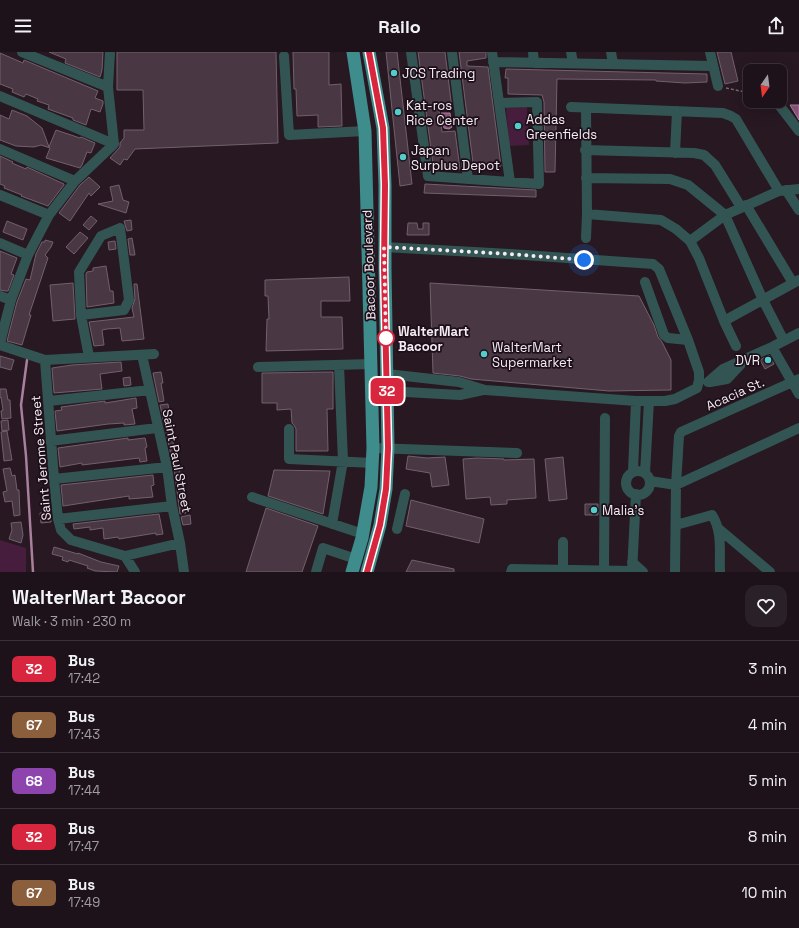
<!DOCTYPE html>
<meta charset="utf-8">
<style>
:root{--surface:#1d121a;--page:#2a2027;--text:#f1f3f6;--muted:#a09ea2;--line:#3b3239}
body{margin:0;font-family:"Space Grotesk",sans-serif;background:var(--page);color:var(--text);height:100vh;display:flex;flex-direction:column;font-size:15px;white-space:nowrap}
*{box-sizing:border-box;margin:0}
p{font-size:13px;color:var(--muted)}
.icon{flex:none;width:22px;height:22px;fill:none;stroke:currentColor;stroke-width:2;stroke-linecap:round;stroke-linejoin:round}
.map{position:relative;height:520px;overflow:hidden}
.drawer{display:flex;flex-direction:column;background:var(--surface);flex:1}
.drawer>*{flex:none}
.badge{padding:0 8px;border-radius:6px;font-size:14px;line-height:26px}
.needle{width:26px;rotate:194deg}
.tools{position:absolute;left:743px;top:12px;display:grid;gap:8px}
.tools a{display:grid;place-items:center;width:44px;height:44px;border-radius:8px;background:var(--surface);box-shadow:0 4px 16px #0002,0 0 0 1px var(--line);font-size:20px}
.you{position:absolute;width:20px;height:20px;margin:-10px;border:3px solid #fff;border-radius:50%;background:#1a73e8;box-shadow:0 0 0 6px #1a73e833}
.map>.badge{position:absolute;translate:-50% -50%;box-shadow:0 0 0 2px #fff}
.round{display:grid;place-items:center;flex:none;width:42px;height:42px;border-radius:12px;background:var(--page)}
.headline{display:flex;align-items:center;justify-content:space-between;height:68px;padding:0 12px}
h1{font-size:19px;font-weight:700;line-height:30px}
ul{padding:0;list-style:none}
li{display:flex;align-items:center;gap:12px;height:56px;padding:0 12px;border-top:1px solid var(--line)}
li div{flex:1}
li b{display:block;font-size:15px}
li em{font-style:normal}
li .badge{min-width:44px;font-weight:700;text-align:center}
header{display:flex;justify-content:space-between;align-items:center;height:52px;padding:0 12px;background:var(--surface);font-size:18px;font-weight:700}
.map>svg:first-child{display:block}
</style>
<header><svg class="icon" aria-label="menu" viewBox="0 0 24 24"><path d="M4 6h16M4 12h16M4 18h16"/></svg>Railo<svg class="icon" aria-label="share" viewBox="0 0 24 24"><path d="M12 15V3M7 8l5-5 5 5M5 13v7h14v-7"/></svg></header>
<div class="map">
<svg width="799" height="520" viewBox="0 0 799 520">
<rect width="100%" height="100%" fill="#271822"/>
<path fill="#471d3d" d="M527,55L529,93L509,94L506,56Z
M0,488L26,496V520H0Z"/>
<path fill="#875178" stroke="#a87f9d" d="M790,53H799V68Z
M441,61H450L452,75L449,77L444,76Z"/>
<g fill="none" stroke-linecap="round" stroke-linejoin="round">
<path stroke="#a87f9d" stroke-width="2.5" d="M27,308L21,353L26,404L33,520"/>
</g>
<path fill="#493843" stroke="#72606c" d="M49,0H103L102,18L100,25L65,11L66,7Z
M117,0H276L278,91L135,97L127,108L124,107L120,113L110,106L120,95V91L124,86V78H144L143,38H117Z
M293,0H329V33L341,32L342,74L318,75V63L297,64L296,37H294Z
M386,0H397L412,132L400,134Z
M418,0H445L452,57L439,58L442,80L455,79L460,117L447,118V111L433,112Z
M459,0H486V6L467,9V14L488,15L501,114L474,119Z
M717,0H731L738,29L725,32Z
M0,1L23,11L24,8L98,39L95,46L103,49V52L100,60L91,57L86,73L73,68V66L48,57L49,53L37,49L38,47L26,42L24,45L12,40L13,37L0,32Z
M506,17L707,22V30L685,31L656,29V28L557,27L555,120H545L544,50L542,43L508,42V26H505Z
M12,58L27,64L42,76L49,95L56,78L80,86L81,85L95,91L91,101L87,100L82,113L80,116L46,106L50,96L41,93L34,95L16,94L0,88V63L9,67Z
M0,104L13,110L12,111L26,117L27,115L64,132V133L48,154L21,144L22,143L4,136L5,134L0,132Z
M89,125L100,135L91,144L89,141L70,169L59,161L80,133Z
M425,132L536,138V145L424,141Z
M119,133L123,148L129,150L126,161L98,152L113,149L110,135Z
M91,164L97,169L89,178L83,173Z
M131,168L132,178L127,179L124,169Z
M7,169L27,177L23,188L3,180Z
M408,171H417L418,177H423V171H429V183H407Z
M80,180L88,186L74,202L66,195Z
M132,186L135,203H130L128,187Z
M45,188L53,190L51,195L45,203L48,206L29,263H31L22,293L7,289L17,250L26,227L30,228L36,202L42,190H45Z
M115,189L116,197L109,198L108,190Z
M0,199L17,206L11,222L14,223L8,239H6L0,238Z
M106,214L110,239H113L114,251L87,255L86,222L87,220L93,219V216Z
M349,225L350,249H321V265H342L343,297L266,299L267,267H269L268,244H265V228Z
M73,231L75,267L53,269L50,233Z
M430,231L639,244L654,273L658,285L662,290L671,308V338L609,339L471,327L460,324L433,321Z
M134,232H137L144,287L122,289L120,276L107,277L102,278L104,293L94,294L89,270L134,265L132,256L135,247Z
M769,303L774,312L765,317L760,308Z
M0,304L14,308L11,318L0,315Z
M121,310L122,319L100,322L102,337L54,341L52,316L72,313Z
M161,320L163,331H161L164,349L159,350L153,321Z
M333,320V357H327L328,399H296V377L294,373L292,371L291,357L277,358V351H262V321Z
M130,325L131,333L124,334L123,326Z
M0,337H6L8,348H10L11,366L2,367L1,359L3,358L1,345L0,346Z
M136,346L137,356L132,357L135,372L124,373V371L108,372L57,379L55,359L62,358L61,355L105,349V351Z
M168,352L176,412H173L160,353Z
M8,368L9,378L2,379L1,369Z
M7,379L12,408L4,409L1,380Z
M128,386V388L145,386L147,395L145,396L147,409L140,410L139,406L82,413V411L60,415L58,396Z
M408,404L427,406L445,405L449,433L432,435L430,421L406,417Z
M563,405L567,447L549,449L545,407Z
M477,406L504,407V408L534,407L536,446L507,448V452L491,453L490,445L466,447L463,407Z
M179,414L182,438L177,439L174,415Z
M10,416L12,424L15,423L17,438H19L20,463L14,464L12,449L5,450L3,440L7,439L3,417Z
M274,418L330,419L323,462L268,444Z
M153,423L154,433L151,434L153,445L129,447V444L63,454L61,433Z
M177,439H183L186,461L180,462Z
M411,448L484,467L479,491L406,474Z
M585,452H598V463H585Z
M266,456L318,474L302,520H246Z
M50,460L51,470L41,471L40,461Z
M159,462L163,482L156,483V481L119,487L118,485L104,487L103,476L90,478V475L74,477L73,472Z
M190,463L191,472L183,473L181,465Z
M21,470L23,483L21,491L9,487L12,478L11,471Z
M54,495L78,502V501L101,510L119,514L117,520L95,519L87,516L88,514L69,508L68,510L62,508L63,505L52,502Z
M412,508L454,517V520H406Z"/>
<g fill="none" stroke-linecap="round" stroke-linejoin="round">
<path stroke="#766972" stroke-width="1.5" stroke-dasharray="3 2" stroke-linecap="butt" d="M726,36L750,41"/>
<path stroke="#325554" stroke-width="10" d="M22,0L108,35
M411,0L428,124L539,132L537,50L499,51
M452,0L468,127
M492,0L510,130
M533,0L534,11
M571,0L573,11
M611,0L613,12
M710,0L718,34
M284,4L289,83L365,79
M493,10L713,14
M0,44L114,92
M776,49L799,79
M571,55L723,61L731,64L736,67L779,139
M586,56L587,162L586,186
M0,97L75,129
M585,98L694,101L704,103L715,113L741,155
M675,101L677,59
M586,126L670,127L688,133L725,163L763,248L784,289
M786,138L799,158
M0,143L49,163
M746,153L793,231
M587,162L661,168L676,177L690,189L699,206L724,269
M690,189L725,163L779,139L799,137
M0,191L28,203
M384,195L510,202L653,212L659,217L688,288L699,320V328L697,336L675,347L665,349H636L485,338L459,330L387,322
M645,230L664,283L668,286L688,288
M0,244L11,248
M81,263L124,258L129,248L120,176L101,184L79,220L81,263L89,305
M0,291L11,248L28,203L49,163L75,129L114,92L108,35L110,0
M0,293L45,308L154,302
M736,294L724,269L799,228
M772,295L799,342
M142,303L167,415L172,454L180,491L184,520
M45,308L54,427L58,467L61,478L71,488L125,504L180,491
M258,315L372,312
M708,330L723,317L772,295L799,281
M710,330L727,327L741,312
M387,339L460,343L483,338
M49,349L150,338
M289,377V407L373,411
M50,389L157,376
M373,396L517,401
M633,419L636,349
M626 431a12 12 0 1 1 24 0a12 12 0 1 1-24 0Z
M645,421L649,349
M54,427L167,415
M650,429L676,433L799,376
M252,445L363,482
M58,467L172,454
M332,472L343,409L339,313
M676,473L712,463C723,480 719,501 720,520
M397,477L405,442
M719,477L770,520
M563,490V518
M125,504L135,520
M632,510L643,520
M604,518L605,366
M316,520L323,496L356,507
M511,520L512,517L632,519
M632,520L636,442
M675,520L676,433L679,384L681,380L799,327"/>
<path stroke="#3e8c8b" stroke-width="13" d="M352,520L362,486L371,435L373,396L365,79L353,0
M367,520L380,473L386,437L388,396L385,216V133L383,76L369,0"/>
</g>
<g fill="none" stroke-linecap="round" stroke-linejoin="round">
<g stroke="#fff" stroke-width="9">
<path id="line" d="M367,520L380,473L386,437L388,396L384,216L385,133L383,76L369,0"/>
</g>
<use href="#line" stroke="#d7263d" stroke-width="6"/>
<path stroke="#f5ebf2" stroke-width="4" stroke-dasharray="0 7.2" d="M386,286V288L384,195L510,202L584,208"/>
</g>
<g fill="#52cdcc" stroke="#1d0f19" stroke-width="1.5">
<circle cx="394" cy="21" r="4"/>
<circle cx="398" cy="60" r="4"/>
<circle cx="518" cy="74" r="4"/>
<circle cx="403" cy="105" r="4"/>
<circle cx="484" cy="302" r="4"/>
<circle cx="768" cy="308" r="4"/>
<circle cx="594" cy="458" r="4"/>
</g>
<circle fill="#fff" stroke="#d7263d" stroke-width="2" cx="386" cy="286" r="8"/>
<g text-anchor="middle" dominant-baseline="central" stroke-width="3.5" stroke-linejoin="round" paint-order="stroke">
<g font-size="13" fill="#f5ebf2" stroke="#1d0f19" text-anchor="start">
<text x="402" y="21">JCS Trading</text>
<text x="406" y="53">Kat-ros<tspan x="406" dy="15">Rice Center</tspan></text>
<text x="526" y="67">Addas<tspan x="526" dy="15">Greenfields</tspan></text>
<text x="411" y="98">Japan<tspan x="411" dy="15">Surplus Depot</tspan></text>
<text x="492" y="295">WalterMart<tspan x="492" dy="15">Supermarket</tspan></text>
<text x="760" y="308" text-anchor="end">DVR</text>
<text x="602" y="458">Malia's</text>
</g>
<g font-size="13" fill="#f5ebf2" stroke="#1d0f19">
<text transform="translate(369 213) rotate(-92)">Bacoor Boulevard</text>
<text transform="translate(735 342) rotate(-24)">Acacia St.</text>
<text transform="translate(41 406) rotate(-95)">Saint Jerome Street</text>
<text transform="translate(177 409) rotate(79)">Saint Paul Street</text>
</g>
<g font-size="13" font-weight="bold" fill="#f5ebf2" stroke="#1d0f19" text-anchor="start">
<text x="398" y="279">WalterMart<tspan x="398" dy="15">Bacoor</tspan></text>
</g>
</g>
</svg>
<div class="tools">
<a><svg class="needle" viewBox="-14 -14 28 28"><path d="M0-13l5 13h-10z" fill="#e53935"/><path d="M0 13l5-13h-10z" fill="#a09ea2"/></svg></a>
</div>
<div class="you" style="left:584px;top:208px"></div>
<b class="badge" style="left:387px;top:339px;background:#d7263d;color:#fff">32</b>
</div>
<section class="drawer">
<div class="headline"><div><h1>WalterMart Bacoor</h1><p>Walk · 3 min · 230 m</p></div><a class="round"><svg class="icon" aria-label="heart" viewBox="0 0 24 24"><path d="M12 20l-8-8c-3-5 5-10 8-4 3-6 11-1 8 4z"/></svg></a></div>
<ul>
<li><span class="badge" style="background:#d7263d;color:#fff">32</span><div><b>Bus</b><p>17:42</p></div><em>3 min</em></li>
<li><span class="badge" style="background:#8b5e3c;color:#fff">67</span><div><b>Bus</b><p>17:43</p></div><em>4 min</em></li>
<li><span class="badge" style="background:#8e44ad;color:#fff">68</span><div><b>Bus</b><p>17:44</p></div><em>5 min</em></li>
<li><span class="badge" style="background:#d7263d;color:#fff">32</span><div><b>Bus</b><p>17:47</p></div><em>8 min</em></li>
<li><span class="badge" style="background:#8b5e3c;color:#fff">67</span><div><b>Bus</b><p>17:49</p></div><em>10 min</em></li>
</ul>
</section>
